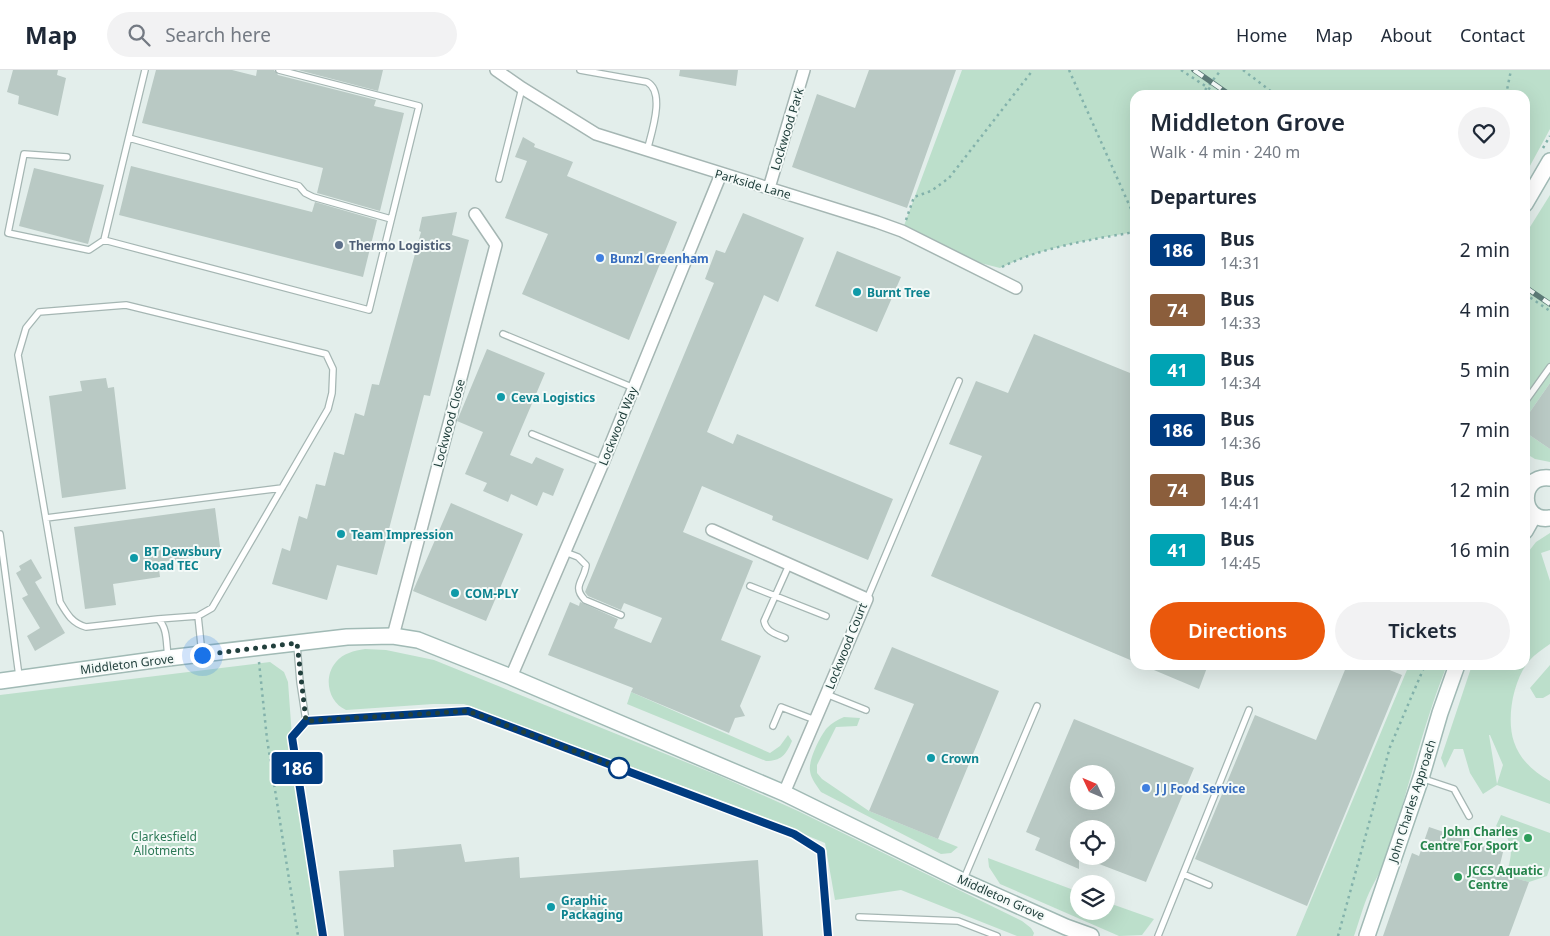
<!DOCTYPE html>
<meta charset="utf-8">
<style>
:root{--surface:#fff;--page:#f2f2f3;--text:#1f2937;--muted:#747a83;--line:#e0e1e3;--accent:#ea580c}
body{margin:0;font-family:"Noto Sans",sans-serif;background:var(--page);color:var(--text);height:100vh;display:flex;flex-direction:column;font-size:19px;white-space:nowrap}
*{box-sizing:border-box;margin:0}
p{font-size:16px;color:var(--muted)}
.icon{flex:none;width:28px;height:28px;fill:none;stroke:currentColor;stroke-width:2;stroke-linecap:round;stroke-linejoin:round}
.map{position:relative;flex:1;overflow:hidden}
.details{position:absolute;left:1130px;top:20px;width:400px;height:580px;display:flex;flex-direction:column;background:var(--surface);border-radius:15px;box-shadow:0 5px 20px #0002}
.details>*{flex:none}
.badge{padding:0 10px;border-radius:4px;font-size:18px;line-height:32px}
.needle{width:32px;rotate:314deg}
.fabs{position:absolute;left:1070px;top:695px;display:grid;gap:10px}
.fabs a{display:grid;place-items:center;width:45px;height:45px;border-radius:50%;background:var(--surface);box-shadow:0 5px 20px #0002;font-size:25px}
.you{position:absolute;width:25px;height:25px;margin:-12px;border:4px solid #fff;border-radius:50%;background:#1a73e8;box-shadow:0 0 0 8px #1a73e833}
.map>.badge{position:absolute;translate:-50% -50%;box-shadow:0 0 0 2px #fff}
h2{padding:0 20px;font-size:19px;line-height:45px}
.round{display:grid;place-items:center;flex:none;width:52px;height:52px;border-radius:26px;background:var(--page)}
.headline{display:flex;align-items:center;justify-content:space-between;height:85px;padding:0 20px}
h1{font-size:24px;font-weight:600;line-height:38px}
.button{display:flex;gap:10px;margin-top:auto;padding:10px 20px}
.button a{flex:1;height:58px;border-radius:30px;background:var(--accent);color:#fff;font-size:20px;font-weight:600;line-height:58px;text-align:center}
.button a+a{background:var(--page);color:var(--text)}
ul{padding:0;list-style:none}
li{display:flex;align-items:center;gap:15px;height:60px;padding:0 20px}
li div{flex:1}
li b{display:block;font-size:19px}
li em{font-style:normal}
li .badge{min-width:55px;font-weight:700;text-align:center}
header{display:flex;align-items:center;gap:30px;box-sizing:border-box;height:70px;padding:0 25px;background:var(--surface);border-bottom:1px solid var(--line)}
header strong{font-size:24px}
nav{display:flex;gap:28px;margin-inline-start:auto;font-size:18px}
.search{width:350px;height:45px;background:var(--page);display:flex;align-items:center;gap:12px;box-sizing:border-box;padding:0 18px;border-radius:28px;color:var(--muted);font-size:19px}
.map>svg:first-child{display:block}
</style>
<header>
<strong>Map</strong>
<div class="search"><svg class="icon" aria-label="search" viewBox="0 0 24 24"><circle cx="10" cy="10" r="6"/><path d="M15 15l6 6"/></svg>Search here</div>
<nav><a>Home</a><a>Map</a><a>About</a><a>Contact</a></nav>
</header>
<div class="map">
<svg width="1550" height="866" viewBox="0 0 1550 866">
<rect width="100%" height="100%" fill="#e3eeeb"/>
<path fill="#bcdfcb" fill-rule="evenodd" d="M962,0H1550V59L1525,105V25H1135V162C1092,169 1039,178 1000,198L953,186L902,161Z
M1550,125V313L1525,349V165Z
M1525,362L1550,379V392L1535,389L1525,383Z
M1550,463V480L1541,483L1550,511V574C1543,579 1535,584 1529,591C1513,610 1506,649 1514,672C1520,690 1534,702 1550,711V734L1497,715L1483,724L1470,703L1463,679H1454L1445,698L1441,688L1472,595H1525V486L1536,472ZM1490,665L1503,695L1497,714L1489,665Z
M365,579L386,580L434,590L720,706L798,741L1022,851L1031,858L1034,863L1033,866H1017L901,820L835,830L825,773L736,736L464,634H433L346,640C328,632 323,607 336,592C343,583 354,581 365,579Z
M270,592L284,602L288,612L292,667L323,866H0V625Z
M1550,592V624L1543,628H1536L1530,618L1550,595Z
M1409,595H1447C1422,657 1408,722 1387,785C1383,798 1375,810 1369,823C1363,836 1359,852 1354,866H1296Z
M631,622L770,683L780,676L788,665L792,671C786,685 781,691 766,691L627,634Z
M844,647L860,648L857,656L836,657L817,695V703L822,709L869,741L958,777L951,783L941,784L821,722C817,716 811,709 810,701C808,691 820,666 827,658C832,653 837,650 844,647Z
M1501,745L1550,763V797L1547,806L1529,812L1506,806C1512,784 1516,772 1496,756Z
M988,788L1079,822V841H1106V832L1154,849L1142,865L1119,866L1000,814L989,797Z"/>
<path fill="#b9c9c4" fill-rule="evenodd" d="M13,0H58L57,5L66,8L58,46L18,34L19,26L7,22Z
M156,0H232L256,6L257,0H274L278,5L376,30L374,36L404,43L380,141L317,123L323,98L142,53Z
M298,0H383L378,21Z
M680,0H738L736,16L679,6Z
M869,0H956L907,138L792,97L817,24L855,38Z
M523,67L535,74L534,77L573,92L567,106L677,152L629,270L522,224L548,164L505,148L527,91L515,87Z
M131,96L312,142L315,132L377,150L363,207L119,145Z
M34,98L104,115L88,174L19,156Z
M457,142L452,165L469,170L430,326L424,325L377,505L337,495L327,530L272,514L282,478L290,481L299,446L307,449L316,414L325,416L334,382L344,385L355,343L364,346L372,314L379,315L421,162L419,161L422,147Z
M743,143L804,168L778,232L764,225L707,362L733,374L737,364L893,429L868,490L772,450L773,446L702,416L683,462L753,491L721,570L761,586L740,636L745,646L735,648L729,663L631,622L633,618L548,585L570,532L579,536L580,532L618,549L614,558L651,573L662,548L624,533L621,540L588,526L585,522L714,213L705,209L716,180L725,183Z
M837,181L901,207L877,262L815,236Z
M1034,264L1135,305V592L931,506L982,386L949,374L976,311L1008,323Z
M487,279L545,303L510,385L532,394L536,387L564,399L553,426L543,422L537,436L511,424L508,432L483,421L487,413L465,404L483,362L457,351Z
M106,308L108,318L114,317L126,419L62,428L49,326L82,321L80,311Z
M1550,313V379L1525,362V349Z
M451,433L523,464L486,551L413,521Z
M215,438L221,484L158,492L160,507L113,514L116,535L85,539L74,457Z
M31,489L42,508L35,512L65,563L35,581L27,566L40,558L22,528L28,525L16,503L21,500L19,496Z
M892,577L999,621L938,769L869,741L914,634L874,619Z
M1142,595H1208L1199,619Z
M1347,595H1377L1402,605L1307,836L1195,789L1255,645L1316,670Z
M1074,649L1194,698L1146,812L1081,787L1106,786V759H1079V799L1035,780L1040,768L1026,762ZM1079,704H1106V731H1079Z
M1429,757L1503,782L1498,803L1529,812L1509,866H1383L1412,783L1419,786Z
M461,774L465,792L519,787L520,808L758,790L763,866H344L339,801L394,797L393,780Z"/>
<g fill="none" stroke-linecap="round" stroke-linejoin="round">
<g stroke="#a5b6b3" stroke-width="8">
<path id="lane" d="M580,0L647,12C666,22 651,64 647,81
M129,68L299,116L305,123L313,127L391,149
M67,87L24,84L8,163L89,180L104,170L145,0
M499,109L522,18
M104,170L369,240L419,36L279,0
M503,264L634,318
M1525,332L1550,297
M532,364L603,393
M46,448L282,418
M0,464L19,606
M565,482L578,487L586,495C585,510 571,516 585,530L621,545
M750,516L826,546
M867,529L959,311
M158,549L198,546
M785,568C776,564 766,562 764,551L789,495
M297,575L300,612L306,651
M168,586C166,574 168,558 158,549L86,557C72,553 67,544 60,532L18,285L26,258L39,242L126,235L326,284L333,299L332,323L328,339L212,538L198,546L202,584
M826,624L866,640
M773,656L781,637L815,650
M1421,708L1454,719L1469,746
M1183,804L1209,815
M963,811L1037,636
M859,847L958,851L997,866
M323,866L292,667L306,651L468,641L794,764L821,781L828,866
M1158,866L1249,640"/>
</g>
<g stroke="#a5b6b3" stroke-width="14">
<path id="street" d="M496,0L522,18L596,64L877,152L902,161L1016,218
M769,118L804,0
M712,460L867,529L784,723
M393,566L496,175L475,144
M511,607L603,393L721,104"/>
</g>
<g stroke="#a1bab5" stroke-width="18">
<path id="secondary" d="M1525,134L1550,91
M1550,408C1518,404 1519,453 1550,448
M1525,461L1534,445
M0,611L168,588L347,567L393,566L418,570L511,607L784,723L963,811L1066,857L1091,866
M1367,866L1421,708L1440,643L1457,595"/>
</g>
<path stroke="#83b2ab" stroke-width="2.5" stroke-dasharray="2.5 4" stroke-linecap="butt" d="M1069,0L1135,148
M1181,0L1219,25
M1243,0L1276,25
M1201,25L1221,0
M1506,25L1511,0
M1543,78L1550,66
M906,150L914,127L931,121L949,108L1033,0
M1525,154L1529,147
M1002,197C1039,178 1093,169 1135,162
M1525,224L1550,241
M259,592L267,669L298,866
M1338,866L1390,677L1425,595"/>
<use href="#lane" stroke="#fff" stroke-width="5.5"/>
<use href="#street" stroke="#fff" stroke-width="11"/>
<use href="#secondary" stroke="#fff" stroke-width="15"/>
<g stroke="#5d7b78" stroke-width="5.5">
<path id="rail" d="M1194,0L1230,25
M1525,217L1550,234"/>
</g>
<use href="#rail" stroke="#f4faf8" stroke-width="4" stroke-dasharray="11" stroke-linecap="butt"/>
</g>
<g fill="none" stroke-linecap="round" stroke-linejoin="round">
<g stroke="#fff" stroke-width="11">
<path id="line" d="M323,866L292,667L306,651L468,641L794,764L821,781L828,866"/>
</g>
<use href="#line" stroke="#003b80" stroke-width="8"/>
<path stroke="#22403d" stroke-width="5" stroke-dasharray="0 9" d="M202,585L297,573L306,651L468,641L625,700L619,698"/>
</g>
<circle fill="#5c6f8a" stroke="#f4faf8" stroke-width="2" cx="339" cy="175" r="5"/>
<g fill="#3f7fe0" stroke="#f4faf8" stroke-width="2">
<circle cx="600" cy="188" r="5"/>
<circle cx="1146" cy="718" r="5"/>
</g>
<g fill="#0f9aa8" stroke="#f4faf8" stroke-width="2">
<circle cx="857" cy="222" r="5"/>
<circle cx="501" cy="327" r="5"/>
<circle cx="341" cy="464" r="5"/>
<circle cx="134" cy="488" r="5"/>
<circle cx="455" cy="523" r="5"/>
<circle cx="931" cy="688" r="5"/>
<circle cx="551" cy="837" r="5"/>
</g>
<circle fill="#fff" stroke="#003b80" stroke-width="2.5" cx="619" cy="698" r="10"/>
<g fill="#2e9e5b" stroke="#f4faf8" stroke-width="2">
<circle cx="1528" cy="768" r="5"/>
<circle cx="1458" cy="807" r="5"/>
</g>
<g text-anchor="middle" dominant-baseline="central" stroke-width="4" stroke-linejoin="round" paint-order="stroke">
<g font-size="12" fill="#22403d" stroke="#f4faf8">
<text transform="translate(787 59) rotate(-73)">Lockwood Park</text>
<text transform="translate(753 114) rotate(16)">Parkside Lane</text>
<text transform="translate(449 353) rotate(-75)">Lockwood Close</text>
<text transform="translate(618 356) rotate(-68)">Lockwood Way</text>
<text transform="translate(846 576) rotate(-68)">Lockwood Court</text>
<text transform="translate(127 594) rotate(-7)">Middleton Grove</text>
<text transform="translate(1412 731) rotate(-72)">John Charles Approach</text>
<text transform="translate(1001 827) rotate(24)">Middleton Grove</text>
</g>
<g font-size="12" font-weight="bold" fill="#4e5e75" stroke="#f4faf8" text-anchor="start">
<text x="349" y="175">Thermo Logistics</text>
</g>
<g font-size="12" font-weight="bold" fill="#366cbe" stroke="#f4faf8" text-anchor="start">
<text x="610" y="188">Bunzl Greenham</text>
<text x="1156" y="718">J J Food Service</text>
</g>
<g font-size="12" font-weight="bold" fill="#0d838f" stroke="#f4faf8" text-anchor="start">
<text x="867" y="222">Burnt Tree</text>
<text x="511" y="327">Ceva Logistics</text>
<text x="351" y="464">Team Impression</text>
<text x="144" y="481">BT Dewsbury<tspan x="144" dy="14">Road TEC</tspan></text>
<text x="465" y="523">COM-PLY</text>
<text x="941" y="688">Crown</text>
<text x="561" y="830">Graphic<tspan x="561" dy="14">Packaging</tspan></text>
</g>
<g font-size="12" font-weight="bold" fill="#27864d" stroke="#f4faf8" text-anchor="end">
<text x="1518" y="761">John Charles<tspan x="1518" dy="14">Centre For Sport</tspan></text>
<text x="1468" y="800" text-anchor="start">JCCS Aquatic<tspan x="1468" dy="14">Centre</tspan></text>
</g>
<g font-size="12" fill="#2b7855" stroke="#f4faf8">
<text x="164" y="766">Clarkesfield<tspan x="164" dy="14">Allotments</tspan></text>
</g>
</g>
</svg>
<div class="fabs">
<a><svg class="needle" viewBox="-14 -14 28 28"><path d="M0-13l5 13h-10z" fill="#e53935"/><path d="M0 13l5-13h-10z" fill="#747a83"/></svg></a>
<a><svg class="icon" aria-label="locate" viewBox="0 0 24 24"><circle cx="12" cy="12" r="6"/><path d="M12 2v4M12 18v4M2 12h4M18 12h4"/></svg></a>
<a><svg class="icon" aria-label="layers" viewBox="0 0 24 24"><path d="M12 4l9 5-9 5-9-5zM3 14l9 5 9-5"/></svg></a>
</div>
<div class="you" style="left:202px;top:585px"></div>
<b class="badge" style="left:297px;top:698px;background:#003b80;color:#fff">186</b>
<section class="details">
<div class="headline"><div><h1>Middleton Grove</h1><p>Walk · 4 min · 240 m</p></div><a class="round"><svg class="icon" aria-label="heart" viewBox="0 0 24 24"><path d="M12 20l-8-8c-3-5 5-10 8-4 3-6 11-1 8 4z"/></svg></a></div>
<h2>Departures</h2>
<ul>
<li><span class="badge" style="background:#003b80;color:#fff">186</span><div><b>Bus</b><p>14:31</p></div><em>2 min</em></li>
<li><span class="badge" style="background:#8b5e3c;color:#fff">74</span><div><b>Bus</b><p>14:33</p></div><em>4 min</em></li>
<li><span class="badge" style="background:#00a3b4;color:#fff">41</span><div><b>Bus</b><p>14:34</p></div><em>5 min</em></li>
<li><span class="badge" style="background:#003b80;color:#fff">186</span><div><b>Bus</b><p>14:36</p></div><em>7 min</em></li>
<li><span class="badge" style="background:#8b5e3c;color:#fff">74</span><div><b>Bus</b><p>14:41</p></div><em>12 min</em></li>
<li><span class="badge" style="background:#00a3b4;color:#fff">41</span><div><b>Bus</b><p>14:45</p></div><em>16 min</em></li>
</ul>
<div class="button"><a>Directions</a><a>Tickets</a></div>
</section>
</div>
